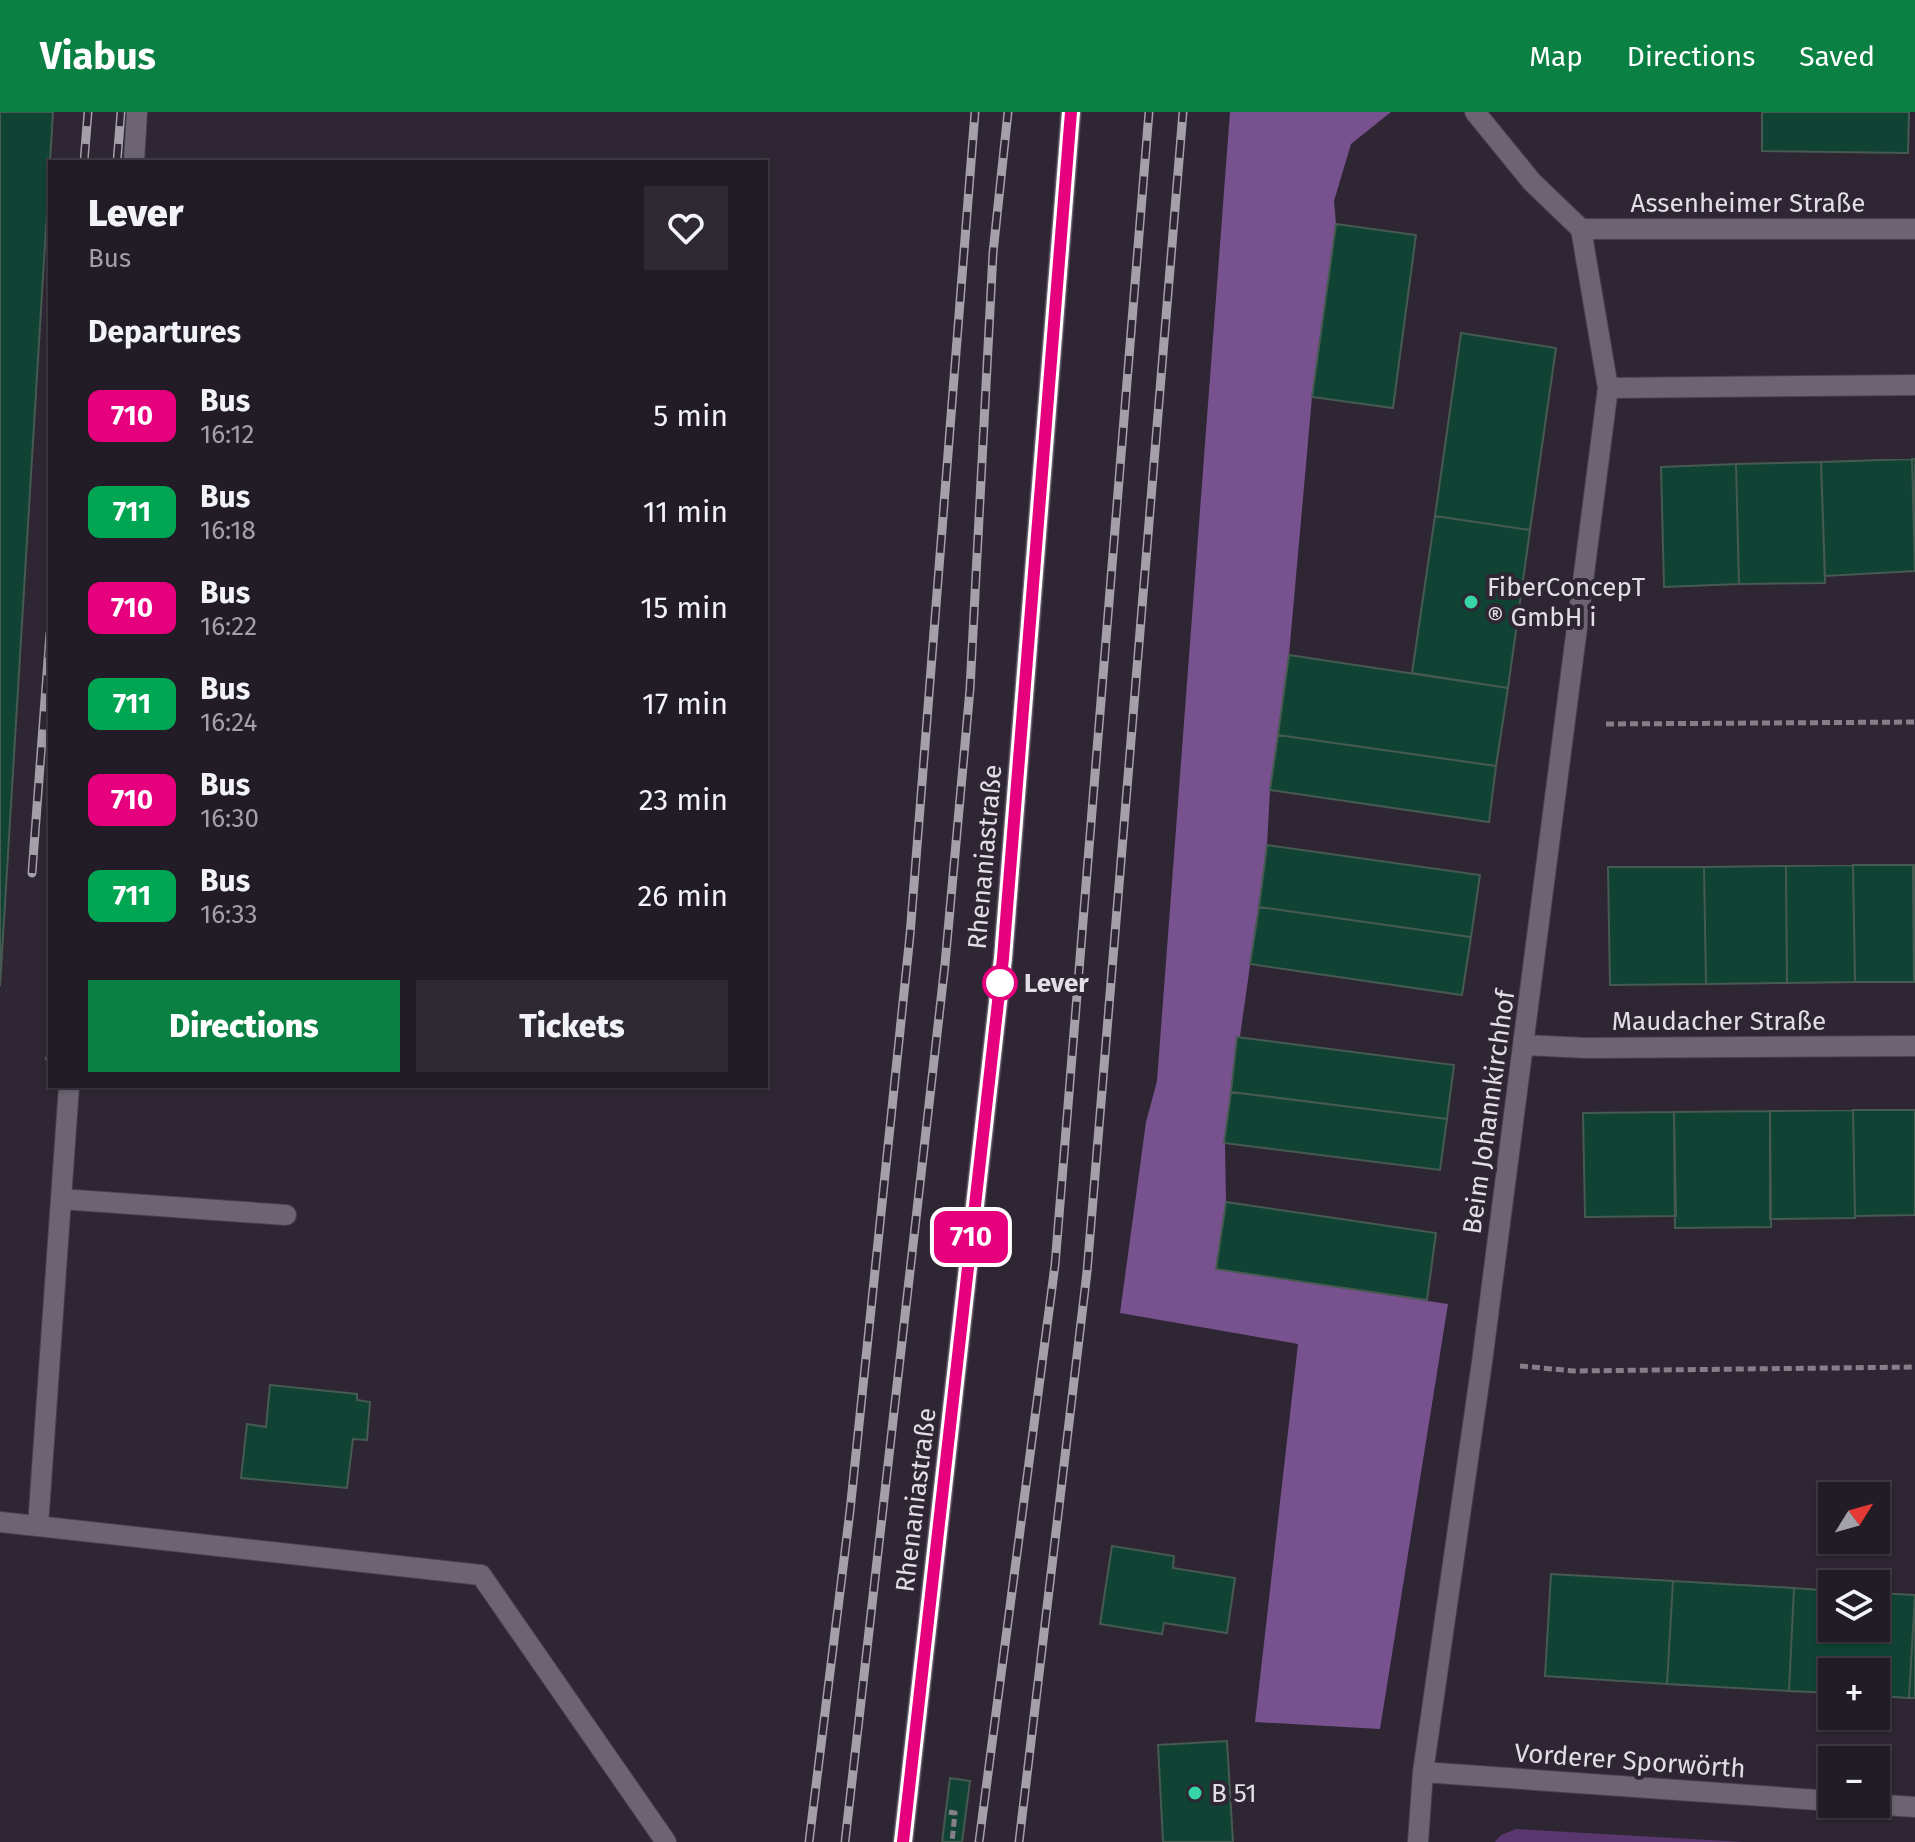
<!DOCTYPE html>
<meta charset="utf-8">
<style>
:root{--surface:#221c26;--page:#2e2932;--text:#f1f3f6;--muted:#a2a1a7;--line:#3f3a43;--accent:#0b8043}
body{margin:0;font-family:"Fira Sans",sans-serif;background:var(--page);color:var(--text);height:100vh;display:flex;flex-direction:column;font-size:30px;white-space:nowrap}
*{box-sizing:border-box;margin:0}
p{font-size:26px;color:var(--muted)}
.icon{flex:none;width:44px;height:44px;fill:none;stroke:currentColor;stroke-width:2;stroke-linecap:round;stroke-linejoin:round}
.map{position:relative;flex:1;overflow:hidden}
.drawer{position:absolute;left:48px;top:48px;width:720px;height:928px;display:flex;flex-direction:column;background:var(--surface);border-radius:0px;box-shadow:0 2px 6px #0004,0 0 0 2px var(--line)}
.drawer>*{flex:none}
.badge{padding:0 16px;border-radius:12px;font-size:28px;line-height:52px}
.needle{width:52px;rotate:53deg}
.buttons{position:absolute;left:1818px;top:1370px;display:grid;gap:16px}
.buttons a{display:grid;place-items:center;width:72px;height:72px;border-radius:0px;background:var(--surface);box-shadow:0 2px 6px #0004,0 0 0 2px var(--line);font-size:40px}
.map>.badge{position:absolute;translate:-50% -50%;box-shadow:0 0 0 4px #fff}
h2{padding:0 40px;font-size:30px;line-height:72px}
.round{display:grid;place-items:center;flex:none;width:84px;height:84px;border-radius:0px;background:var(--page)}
.summary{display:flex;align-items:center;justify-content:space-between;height:136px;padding:0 40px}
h1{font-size:38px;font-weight:800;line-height:60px}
.button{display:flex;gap:16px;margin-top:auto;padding:16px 40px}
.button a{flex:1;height:92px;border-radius:0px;background:var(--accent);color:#fff;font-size:32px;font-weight:800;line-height:92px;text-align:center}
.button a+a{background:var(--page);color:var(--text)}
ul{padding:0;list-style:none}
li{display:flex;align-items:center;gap:24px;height:96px;padding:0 40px}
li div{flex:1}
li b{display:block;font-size:30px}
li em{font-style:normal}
li .badge{min-width:88px;font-weight:700;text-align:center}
header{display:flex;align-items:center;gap:48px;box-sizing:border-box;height:112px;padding:0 40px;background:var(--accent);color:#fff}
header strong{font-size:38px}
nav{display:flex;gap:44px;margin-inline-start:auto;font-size:28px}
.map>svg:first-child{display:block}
</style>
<header>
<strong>Viabus</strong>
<nav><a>Map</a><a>Directions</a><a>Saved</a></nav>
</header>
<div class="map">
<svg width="1915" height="1730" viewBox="0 0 1915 1730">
<rect width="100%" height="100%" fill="#2e2633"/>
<path fill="#5a376f" d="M1516,1717L1744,1730H1495L1501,1723Z"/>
<path fill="#77528e" d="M1230,0H1391L1351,32L1334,89L1336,112L1312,285L1289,543L1270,678L1267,733L1225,1031L1226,1090L1217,1157L1448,1192L1380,1617L1255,1610L1298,1232L1120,1201L1146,1010L1157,969Z"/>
<path fill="#104334" stroke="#475a52" stroke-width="2" d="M0,0H53L0,874Z
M1762,0H1909L1908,41L1762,39Z
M1336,112L1416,123L1393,296L1312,285Z
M1461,221L1556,236L1530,418L1435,404Z
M1912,347H1915V449Z
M1912,347L1915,459L1825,464L1821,350Z
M1821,350L1825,471L1739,472L1736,352Z
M1736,352L1739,472L1664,475L1661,355Z
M1435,404L1530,418L1508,576L1412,561Z
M1289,543L1508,576L1496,654L1278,623Z
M1278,623L1496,654L1489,710L1270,678Z
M1267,733L1480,763L1471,825L1259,795Z
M1853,753H1913L1914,870H1855Z
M1853,753L1855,870L1787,871L1786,754Z
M1913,753H1915L1914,870Z
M1786,754L1787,871L1706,872L1704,755Z
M1608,755H1704L1706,872L1610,873Z
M1259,795L1471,825L1462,883L1250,852Z
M1237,925L1454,953L1447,1007L1231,980Z
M1231,980L1447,1007L1440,1058L1224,1031Z
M1853,998H1915V1103L1855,1104Z
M1853,998L1855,1106L1770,1107V999Z
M1770,999L1771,1115L1675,1116L1674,1000Z
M1674,1000L1676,1104L1585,1105L1583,1001Z
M1226,1090L1436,1121L1427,1188L1216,1157Z
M270,1273L357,1282V1288L370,1290L367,1328L353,1327L347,1376L241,1366L247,1312L266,1315Z
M1112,1434L1174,1444L1173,1456L1235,1466L1227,1521L1164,1511L1162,1522L1100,1512Z
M1551,1462L1673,1469L1667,1572L1545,1564Z
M1673,1469L1794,1476L1789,1579L1667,1572Z
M1794,1476L1832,1479V1516H1876V1481L1915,1483L1909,1586L1876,1584V1560H1832V1581L1789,1579Z
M1915,1483V1586H1909Z
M1227,1629L1233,1730H1163L1158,1633Z
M950,1666L970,1669L962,1730H942Z"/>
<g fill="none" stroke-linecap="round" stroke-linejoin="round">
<g stroke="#47414c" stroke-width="22">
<path id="service" d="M134,50L137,0
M61,1087L69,974
M0,1410L481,1463L666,1730
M38,1414L61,1087L286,1103"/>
</g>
<g stroke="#47414c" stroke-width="22">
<path id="minor" d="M1581,117H1915
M1608,276L1915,273
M1524,933L1586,936L1915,934
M1423,1660L1832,1689
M1870,1692L1915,1695
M1418,1730L1423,1660L1482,1250L1608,276L1581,117L1532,70L1475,0"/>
</g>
<g stroke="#47414c" stroke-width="22">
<path id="tertiary" d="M903,1730L1003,846L1071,0"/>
</g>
<path stroke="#867f8a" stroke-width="5" stroke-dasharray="8 4" stroke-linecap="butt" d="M1606,612L1915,610
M1520,1254L1574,1259L1915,1255
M949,1700L955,1701L952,1730"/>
<use href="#service" stroke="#6d6473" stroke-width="20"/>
<use href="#minor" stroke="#6d6473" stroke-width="20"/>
<use href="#tertiary" stroke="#6d6473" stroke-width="20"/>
<g stroke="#a59fa9" stroke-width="9">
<path id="rail" d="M84,50L88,0
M117,50L121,0
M32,761L50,521
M50,947V946
M809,1730L850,1399L910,823L975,0
M845,1730L945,852L970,577L993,141L1008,0
M979,1730L1055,1153L1149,0
M1019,1730L1087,1160L1183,0"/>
</g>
<use href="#rail" stroke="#2e2633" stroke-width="6" stroke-dasharray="18" stroke-linecap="butt"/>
</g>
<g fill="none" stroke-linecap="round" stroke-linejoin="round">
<g stroke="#fff" stroke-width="18">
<path id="line" d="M903,1730L1003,846L1071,0"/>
</g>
<use href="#line" stroke="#e6007e" stroke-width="12"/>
</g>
<g fill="#36d4a7" stroke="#2e2633" stroke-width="3">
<circle cx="1471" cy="490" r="8"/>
<circle cx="1195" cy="1681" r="8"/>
</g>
<circle fill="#fff" stroke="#e6007e" stroke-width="4" cx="1000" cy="871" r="16"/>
<g text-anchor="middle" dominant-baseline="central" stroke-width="8" stroke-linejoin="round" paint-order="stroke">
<g font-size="26" fill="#e3dee6" stroke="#2e2633">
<text x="1748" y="91">Assenheimer Straße</text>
<text transform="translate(985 745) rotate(-85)">Rhenaniastraße</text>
<text x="1719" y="909">Maudacher Straße</text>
<text transform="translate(1489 1000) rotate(-82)">Beim Johannkirchhof</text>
<text transform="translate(916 1388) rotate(-83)">Rhenaniastraße</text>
<text transform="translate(1630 1649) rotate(4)">Vorderer Sporwörth</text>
</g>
<g font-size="26" fill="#e3dee6" stroke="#2e2633" text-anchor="start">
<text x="1487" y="475">FiberConcepT<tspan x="1487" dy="30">® GmbH i</tspan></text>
<text x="1211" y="1681">B 51</text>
</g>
<g font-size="26" font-weight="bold" fill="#e3dee6" stroke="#2e2633" text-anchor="start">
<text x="1024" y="871">Lever</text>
</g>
</g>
</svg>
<div class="buttons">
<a><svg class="needle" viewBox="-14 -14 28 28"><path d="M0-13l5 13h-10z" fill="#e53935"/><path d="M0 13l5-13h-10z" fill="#a2a1a7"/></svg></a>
<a><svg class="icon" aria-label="layers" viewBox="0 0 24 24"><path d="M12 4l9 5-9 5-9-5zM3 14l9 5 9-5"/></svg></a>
<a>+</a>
<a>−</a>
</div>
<b class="badge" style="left:971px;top:1125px;background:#e6007e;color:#fff">710</b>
<section class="drawer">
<div class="summary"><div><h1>Lever</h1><p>Bus</p></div><a class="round"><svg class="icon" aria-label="heart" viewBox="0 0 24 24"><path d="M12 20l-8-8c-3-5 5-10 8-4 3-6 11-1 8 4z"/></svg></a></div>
<h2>Departures</h2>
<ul>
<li><span class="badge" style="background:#e6007e;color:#fff">710</span><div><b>Bus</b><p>16:12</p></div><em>5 min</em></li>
<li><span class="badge" style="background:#00a651;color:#fff">711</span><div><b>Bus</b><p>16:18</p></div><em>11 min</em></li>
<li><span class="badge" style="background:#e6007e;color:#fff">710</span><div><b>Bus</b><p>16:22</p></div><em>15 min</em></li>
<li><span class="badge" style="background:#00a651;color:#fff">711</span><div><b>Bus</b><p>16:24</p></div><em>17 min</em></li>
<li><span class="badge" style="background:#e6007e;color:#fff">710</span><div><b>Bus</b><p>16:30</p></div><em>23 min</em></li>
<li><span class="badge" style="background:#00a651;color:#fff">711</span><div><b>Bus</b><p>16:33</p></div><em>26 min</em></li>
</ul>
<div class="button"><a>Directions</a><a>Tickets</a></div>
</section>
</div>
